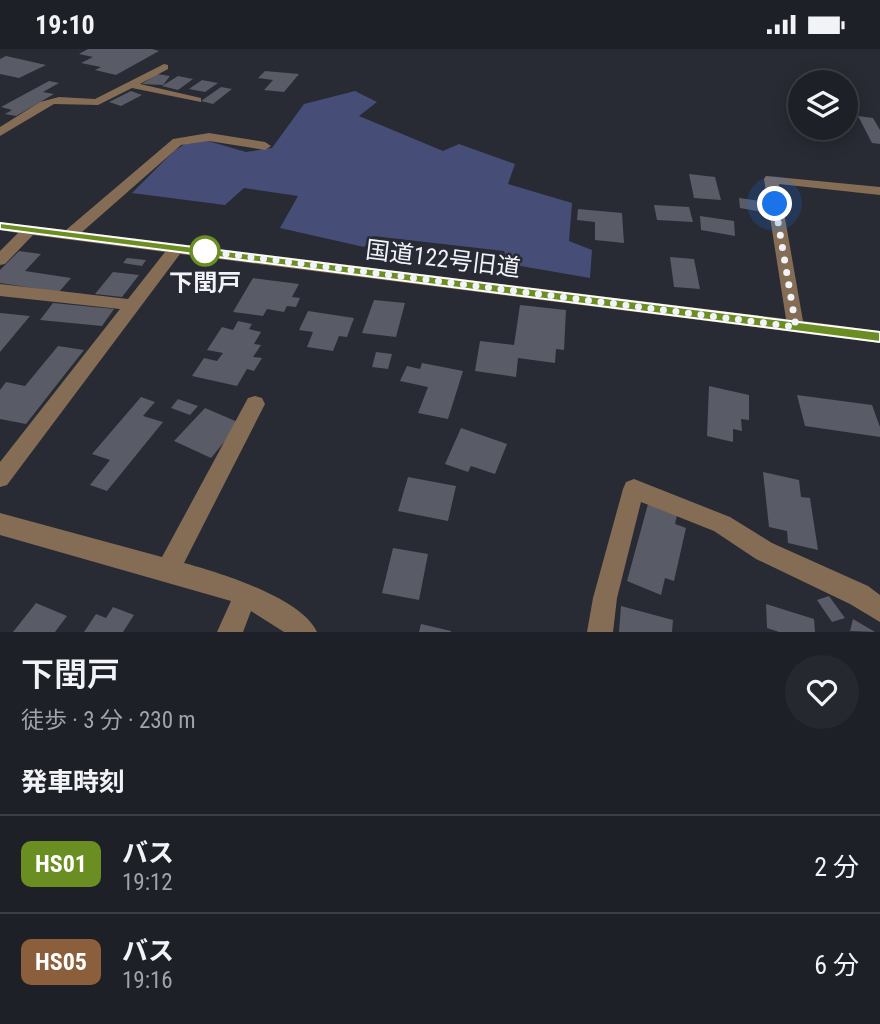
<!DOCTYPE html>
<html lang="ja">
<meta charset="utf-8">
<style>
:root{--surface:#1e2027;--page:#26282f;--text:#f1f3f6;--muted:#a1a3a7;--line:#3c3e44}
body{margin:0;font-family:"Roboto Condensed","Noto Sans JP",sans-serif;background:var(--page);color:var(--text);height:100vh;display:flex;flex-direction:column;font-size:26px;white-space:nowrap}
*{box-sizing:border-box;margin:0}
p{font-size:23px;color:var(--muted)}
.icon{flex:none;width:38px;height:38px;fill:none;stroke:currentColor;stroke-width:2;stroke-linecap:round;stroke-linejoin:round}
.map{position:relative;height:583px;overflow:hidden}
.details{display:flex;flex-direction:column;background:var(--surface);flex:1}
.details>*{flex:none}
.badge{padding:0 14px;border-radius:10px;font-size:24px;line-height:46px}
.buttons{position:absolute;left:788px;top:21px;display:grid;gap:14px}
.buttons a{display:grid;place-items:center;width:70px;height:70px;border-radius:50%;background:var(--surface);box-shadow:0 4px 18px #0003,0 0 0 2px var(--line);font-size:35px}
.you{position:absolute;width:35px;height:35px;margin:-18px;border:5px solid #fff;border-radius:50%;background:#1a73e8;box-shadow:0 0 0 10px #1a73e833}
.map>.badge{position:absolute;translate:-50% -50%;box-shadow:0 0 0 4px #fff}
h2{padding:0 21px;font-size:26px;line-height:63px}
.round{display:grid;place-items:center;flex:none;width:74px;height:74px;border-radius:37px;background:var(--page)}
.head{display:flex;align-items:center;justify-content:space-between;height:119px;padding:0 21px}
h1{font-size:33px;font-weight:600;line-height:52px}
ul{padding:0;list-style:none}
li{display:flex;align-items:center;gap:21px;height:98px;padding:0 21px;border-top:2px solid var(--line)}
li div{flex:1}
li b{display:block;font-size:26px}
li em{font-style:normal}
li .badge{min-width:77px;font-weight:700;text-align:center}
.status{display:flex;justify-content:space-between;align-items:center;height:49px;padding:0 35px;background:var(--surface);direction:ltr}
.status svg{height:19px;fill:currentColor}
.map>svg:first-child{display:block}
</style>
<div class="status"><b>19:10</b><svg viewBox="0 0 49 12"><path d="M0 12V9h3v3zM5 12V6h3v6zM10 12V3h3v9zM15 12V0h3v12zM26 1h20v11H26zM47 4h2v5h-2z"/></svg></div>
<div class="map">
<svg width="880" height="583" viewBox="0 0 880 583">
<rect width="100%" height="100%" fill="#282a34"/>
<path fill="#464e78" d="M355,42L377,53L359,67L443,102L459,95L515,115L508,135L572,154L569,192L592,201L590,229L509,215L504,202L373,187L364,198L280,179L298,147L244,139L225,156L132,144L174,102L185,95L208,92L246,103L272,99L304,55Z"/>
<path fill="#595b66" d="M88,0H152L159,2L116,26L95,21L101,18L81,14L93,8L79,5Z
M6,7L46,16L19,29L0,25V10Z
M265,22L299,25L284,43L264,41L273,31L258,29Z
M157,25L170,27L163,36L142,35Z
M178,27L193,30L178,41L162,37Z
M202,31L218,34L205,43L189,40Z
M49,32L59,34L43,43L54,45L16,67L5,65L12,61L1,58Z
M221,38L232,40L213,55L201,52Z
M131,42L142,46L121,57L109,53Z
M858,67L873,69L880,81V95L872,94Z
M689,125L715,128L721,151L694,149Z
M739,149L768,153L769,164L740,159Z
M654,156L689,158L693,173L657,171Z
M578,160L622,164L624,194L595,191V173L577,171Z
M700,167L734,172L735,187L701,181Z
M19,202L41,205L25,222L71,229L59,243L0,234V221Z
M670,208L694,210L700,240L674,238Z
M127,209L146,211L142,217L123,214Z
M113,223L139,226L122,248L95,245Z
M253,229L299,235L292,248L300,249L296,258L287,257L284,263L267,260L263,267L233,263Z
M374,251L405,254L396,288L362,284Z
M53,254L114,260L102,277L40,271Z
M520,256L566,261L564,301L556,300L555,314L518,309L516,328L475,322L480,292L514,296Z
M308,262L354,269L347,288L339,287L333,302L307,298L313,283L299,281Z
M0,264L30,267L0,303Z
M238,272L252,275L249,280L261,283L254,295L261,296L253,308L262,309L254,322L247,320L237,337L192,327L204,309L217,312L223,304L207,301L222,278L233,281Z
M58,297L84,301L26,375L0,370V341L6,333L25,337Z
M376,303L392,305L388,320L372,318Z
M422,314L463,322L448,370L418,364L428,338L400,332L407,317L420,320Z
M709,337L749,346V371L741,370L742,382L733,380V393L707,387Z
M797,346L872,356L880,378V388L805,377Z
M141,348L155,353L143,367L163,373L107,442L90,436L110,411L92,405Z
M178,350L198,357L190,366L171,359Z
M205,359L240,374L211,409L174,392Z
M461,379L507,395L495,425L471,417L468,423L445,415Z
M763,423L799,431L801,448L810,449L818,501L788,494L787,482L769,478Z
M408,428L456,437L448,472L398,462Z
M648,455L677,466L675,475L686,479L674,532L665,529L661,546L627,532Z
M393,499L428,505L419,551L382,544Z
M829,547L845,569L832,573L817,551Z
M36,554L67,567L55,583H13Z
M766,555L814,570L815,583H779L767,579Z
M621,557L673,571L672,583H619Z
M113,558L134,566L123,583H84L96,565L106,569Z
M853,570L875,583L850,582Z
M421,575L451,582V583H419Z"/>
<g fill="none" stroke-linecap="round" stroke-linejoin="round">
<path fill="#856d55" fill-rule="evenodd" d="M164,15L168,16V20L140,35L201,49V53L132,39L98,56L54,55L0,87V78L40,53L59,48L95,50Z
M209,84L265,93L271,97L265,101L209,92L181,96L82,183L786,270L764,130L766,127L880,138V146L779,135L803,272L880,282V294L180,205L7,436L0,438V413L120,260L0,247V235L128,250L165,203L33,186L5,215L0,216V202L18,184L0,181V173L66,181L173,90Z
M255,347L262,349L265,355L184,514C218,523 302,549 317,583H284L251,562L243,583H217L231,552L0,486V464L162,508L248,349Z
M634,430L730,468L772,494L868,537L880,546V573L850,555L756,510L714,482L641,453L617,549L613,583H587L593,549L623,440L626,433Z"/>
</g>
<path fill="#6b8e23" stroke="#fff" stroke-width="2" d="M0,174L880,283V293L0,180Z"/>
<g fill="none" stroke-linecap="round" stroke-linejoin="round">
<path stroke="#f1f3f9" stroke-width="7" stroke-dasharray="0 12.6" d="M205,202H203L796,278L775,155"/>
</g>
<circle fill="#fff" stroke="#6b8e23" stroke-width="3.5" cx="205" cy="202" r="14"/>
<g text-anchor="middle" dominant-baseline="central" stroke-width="5" stroke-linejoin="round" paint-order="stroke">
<g font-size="24" fill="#f1f3f9" stroke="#282a34">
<text transform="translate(443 210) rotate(7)">国道122号旧道</text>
</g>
<g font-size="24" font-weight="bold" fill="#f1f3f9" stroke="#282a34">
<text x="205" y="234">下閏戸</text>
</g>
</g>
</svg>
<div class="buttons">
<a><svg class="icon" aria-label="layers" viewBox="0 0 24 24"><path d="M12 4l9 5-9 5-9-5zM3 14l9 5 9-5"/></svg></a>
</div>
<div class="you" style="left:775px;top:155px"></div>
</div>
<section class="details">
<div class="head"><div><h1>下閏戸</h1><p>徒歩 · 3 分 · 230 m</p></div><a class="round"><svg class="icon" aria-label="heart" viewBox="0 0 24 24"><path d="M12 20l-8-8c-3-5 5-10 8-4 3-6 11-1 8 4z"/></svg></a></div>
<h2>発車時刻</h2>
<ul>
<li><span class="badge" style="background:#6b8e23;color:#fff">HS01</span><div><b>バス</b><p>19:12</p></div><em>2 分</em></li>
<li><span class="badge" style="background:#8b5e3c;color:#fff">HS05</span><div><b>バス</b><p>19:16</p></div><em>6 分</em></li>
</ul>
</section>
